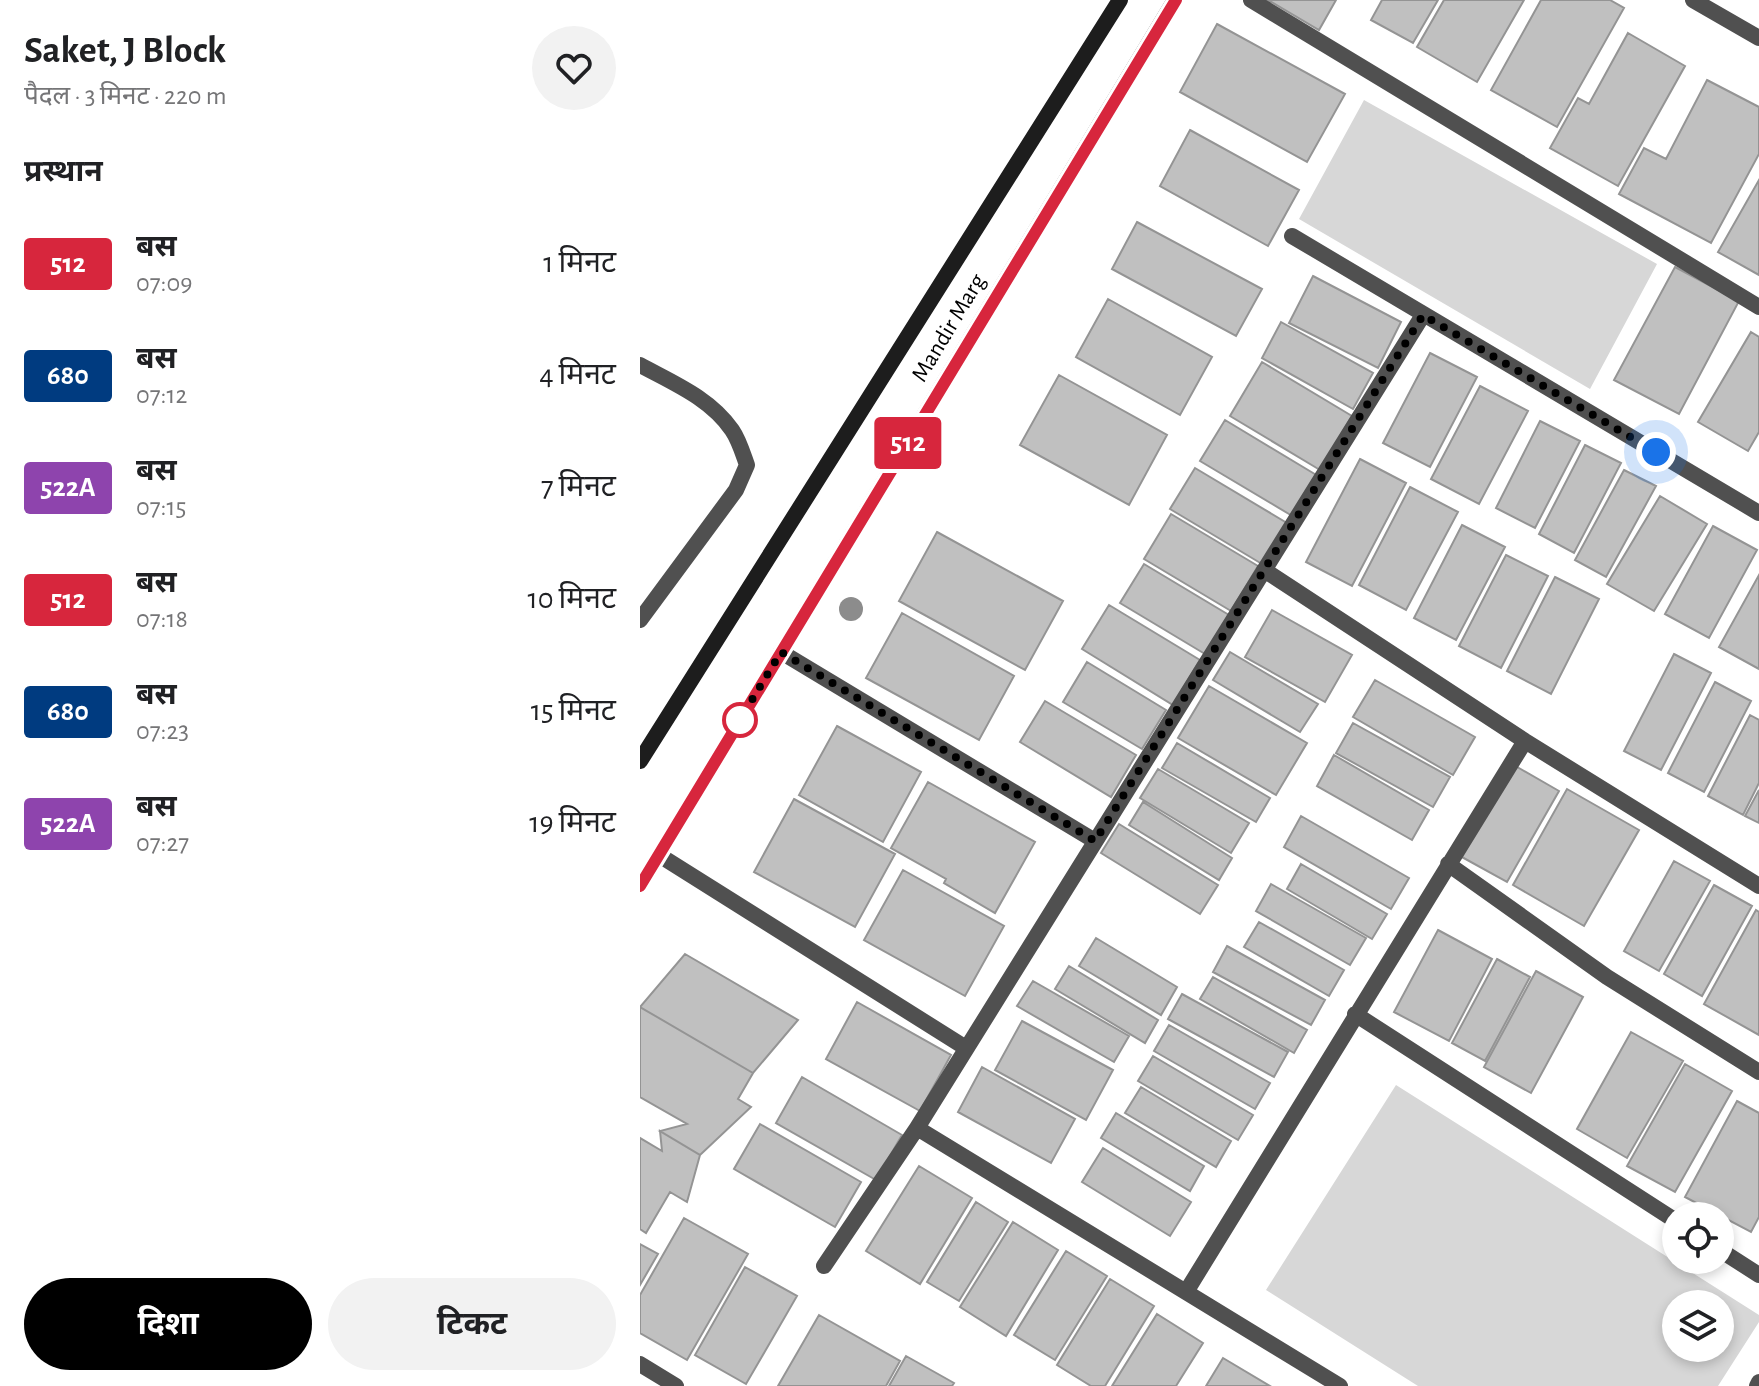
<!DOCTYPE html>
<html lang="hi">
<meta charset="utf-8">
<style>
:root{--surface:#fff;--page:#f2f2f2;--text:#202124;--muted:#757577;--accent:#000}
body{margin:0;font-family:"Alegreya Sans","Noto Sans Devanagari",sans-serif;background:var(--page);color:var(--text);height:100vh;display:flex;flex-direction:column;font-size:30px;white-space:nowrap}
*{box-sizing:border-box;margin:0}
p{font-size:26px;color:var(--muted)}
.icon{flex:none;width:44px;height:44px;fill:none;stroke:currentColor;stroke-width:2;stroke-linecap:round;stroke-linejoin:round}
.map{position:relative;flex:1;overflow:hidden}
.side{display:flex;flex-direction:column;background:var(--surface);width:640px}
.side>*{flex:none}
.badge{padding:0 16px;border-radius:6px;font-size:28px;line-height:52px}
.buttons{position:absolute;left:1022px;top:1202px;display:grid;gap:16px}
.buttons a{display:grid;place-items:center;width:72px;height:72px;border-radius:50%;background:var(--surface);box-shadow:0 4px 12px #0003;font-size:40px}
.you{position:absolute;width:40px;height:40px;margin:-20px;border:6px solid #fff;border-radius:50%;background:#1a73e8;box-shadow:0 0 0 12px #1a73e833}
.map>.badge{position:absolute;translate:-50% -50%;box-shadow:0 0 0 4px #fff}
h2{padding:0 24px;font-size:30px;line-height:72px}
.round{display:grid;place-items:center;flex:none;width:84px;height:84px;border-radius:42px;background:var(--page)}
.head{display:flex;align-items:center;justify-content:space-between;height:136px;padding:0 24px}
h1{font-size:38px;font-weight:700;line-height:60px}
.primary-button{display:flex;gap:16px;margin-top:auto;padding:16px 24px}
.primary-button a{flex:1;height:92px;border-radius:48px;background:var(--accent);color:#fff;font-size:32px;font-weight:700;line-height:92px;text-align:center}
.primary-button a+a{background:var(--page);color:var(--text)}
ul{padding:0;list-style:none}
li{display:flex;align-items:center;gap:24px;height:112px;padding:0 24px}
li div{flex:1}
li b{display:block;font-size:30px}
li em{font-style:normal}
li .badge{min-width:88px;font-weight:700;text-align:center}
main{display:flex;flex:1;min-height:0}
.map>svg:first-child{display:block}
</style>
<main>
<section class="side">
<div class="head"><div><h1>Saket, J Block</h1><p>पैदल · 3 मिनट · 220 m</p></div><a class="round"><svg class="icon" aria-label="heart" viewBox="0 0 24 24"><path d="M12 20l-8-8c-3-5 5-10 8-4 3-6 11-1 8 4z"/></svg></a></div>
<h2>प्रस्थान</h2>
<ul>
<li><span class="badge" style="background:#d7263d;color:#fff">512</span><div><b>बस</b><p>07:09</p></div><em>1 मिनट</em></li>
<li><span class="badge" style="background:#003b80;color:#fff">680</span><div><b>बस</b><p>07:12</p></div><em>4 मिनट</em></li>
<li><span class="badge" style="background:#8e44ad;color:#fff">522A</span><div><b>बस</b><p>07:15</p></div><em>7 मिनट</em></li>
<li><span class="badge" style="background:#d7263d;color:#fff">512</span><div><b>बस</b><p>07:18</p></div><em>10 मिनट</em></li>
<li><span class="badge" style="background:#003b80;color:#fff">680</span><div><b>बस</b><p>07:23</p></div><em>15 मिनट</em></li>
<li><span class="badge" style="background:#8e44ad;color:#fff">522A</span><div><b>बस</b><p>07:27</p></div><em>19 मिनट</em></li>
</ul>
<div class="primary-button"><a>दिशा</a><a>टिकट</a></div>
</section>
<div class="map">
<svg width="1119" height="1386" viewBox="0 0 1119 1386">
<rect width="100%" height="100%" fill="#fff"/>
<path fill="#d7d7d7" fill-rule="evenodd" d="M724,100L1017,264L950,389L659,219Z
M756,1085L1119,1315V1322L1078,1386H778L626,1290ZM1036,1304H1080V1348H1036Z"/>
<path fill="#c0c0c0" stroke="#949494" stroke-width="2" d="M628,0H696L679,30Z
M742,0H798L773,43L731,20Z
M804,0H884L837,82L777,47Z
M901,0H970L984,8L917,127L851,90Z
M577,24L705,94L667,162L540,92Z
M988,33L1045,66L978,186L910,148L938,98L949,104Z
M1067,80L1119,107V154L1071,243L979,194L1004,148L1026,159Z
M550,130L659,190L628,246L520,186Z
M1119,180V275L1078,252Z
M497,222L622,289L596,336L472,269Z
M1035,267L1099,301L1039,414L974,380Z
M673,276L761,322L738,368L649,323Z
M468,299L572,357L540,415L436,357Z
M641,322L733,373L713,409L622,358Z
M1111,332L1119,337V432L1108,451L1058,422Z
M790,353L837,377L790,467L743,443Z
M622,362L712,416L680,470L590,416Z
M419,375L527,435L489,505L380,445Z
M840,386L888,411L839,504L791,479Z
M585,420L678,476L654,517L560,461Z
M900,421L940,441L895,528L856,508Z
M945,445L981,463L934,553L899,534Z
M720,459L766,483L712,586L666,562Z
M555,468L647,523L622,564L530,509Z
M984,470L1016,486L966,577L935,560Z
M770,487L818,512L766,610L719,585Z
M1020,496L1067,524L1014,611L967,584Z
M531,514L618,566L591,611L504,559Z
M822,525L865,547L816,640L774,618Z
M1073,526L1117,550L1069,638L1025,614Z
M297,532L423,601L385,670L259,601Z
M866,555L908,576L861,668L819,646Z
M504,564L589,615L565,654L480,603Z
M1119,575V669L1079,647Z
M915,577L959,599L911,694L867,671Z
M469,605L560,660L533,705L442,649Z
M632,610L712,655L685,702L605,657Z
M262,613L374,676L339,740L226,678Z
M590,652L678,704L660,732L573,680Z
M1034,654L1071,673L1021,770L984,751Z
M447,662L526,710L502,749L423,702Z
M735,680L835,737L813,775L713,717Z
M1075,682L1111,701L1064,792L1028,773Z
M569,686L667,743L636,795L538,738Z
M405,701L496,755L471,797L380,742Z
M1110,715L1119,720V783L1103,815L1068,796Z
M713,723L810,777L793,807L696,753Z
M197,726L281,772L243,842L159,795Z
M537,743L630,798L616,822L522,768Z
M694,755L789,810L772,840L677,786Z
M872,764L919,791L867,882L820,856Z
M518,769L609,823L591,853L500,798Z
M288,782L395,842L355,913L304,883L306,879L251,848Z
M927,789L999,830L944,926L873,885Z
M1119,790V823L1105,816Z
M154,799L255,854L215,927L114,872Z
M503,802L592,858L579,880L489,825Z
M661,816L769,878L751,909L644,847Z
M479,824L578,885L560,914L461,853Z
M1034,861L1070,881L1019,971L984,951Z
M661,864L747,914L732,939L647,889Z
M263,870L364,926L325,996L224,940Z
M631,884L726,938L710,965L616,911Z
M1074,885L1112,906L1062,996L1024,974Z
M1116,910L1119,912V1035L1064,1004Z
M619,922L704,970L689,996L604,947Z
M798,930L852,959L809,1041L754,1012Z
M456,938L537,987L521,1015L439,966Z
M587,946L685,1000L671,1025L573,972Z
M45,954L158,1020L113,1073L0,1007Z
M857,959L890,977L845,1061L812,1043Z
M429,966L518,1020L505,1043L415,989Z
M896,971L943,997L891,1093L844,1067Z
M573,977L667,1030L654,1053L560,999Z
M393,981L489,1036L474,1062L377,1006Z
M542,994L648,1052L634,1077L528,1019Z
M217,1002L311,1055L280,1111L186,1059Z
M0,1007L113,1073L98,1099L111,1107L60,1155L20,1131L47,1124L0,1097Z
M382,1021L473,1070L446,1120L355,1070Z
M529,1025L630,1083L615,1109L514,1051Z
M991,1032L1043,1061L987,1158L937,1129Z
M513,1056L613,1115L598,1140L498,1081Z
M1045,1064L1092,1091L1035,1192L987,1166Z
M342,1067L435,1119L411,1163L318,1112Z
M162,1077L262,1135L236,1180L136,1123Z
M501,1087L591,1141L576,1167L485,1113Z
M1097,1101L1119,1113V1217L1111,1232L1045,1197Z
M476,1113L564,1166L550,1191L461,1138Z
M120,1124L221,1182L195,1227L94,1169Z
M20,1131L60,1155L47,1202L30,1192L6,1233L0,1229V1138L22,1151Z
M463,1148L551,1202L530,1236L442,1182Z
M279,1166L332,1198L280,1284L226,1251Z
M336,1202L368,1222L319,1301L287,1282Z
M44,1218L108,1254L47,1360L0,1333V1295Z
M373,1222L418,1250L366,1336L320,1307Z
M0,1244L18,1254L0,1285Z
M426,1251L467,1276L415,1360L374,1335Z
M105,1267L157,1296L106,1384L55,1355Z
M470,1279L514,1306L465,1386H451L417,1365Z
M517,1314L563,1343L536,1386H472Z
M179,1315L260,1361L246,1386H138Z
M266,1356L314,1383L312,1386H249Z
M583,1358L630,1386H566Z"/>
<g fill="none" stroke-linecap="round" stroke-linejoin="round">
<path stroke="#505050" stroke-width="16" d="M0,365C33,383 70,398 92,430C99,440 103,454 107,465L96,490L0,620"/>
<path stroke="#505050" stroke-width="16" d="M611,0L1119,307
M1053,0L1119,38
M652,236L1119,513
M624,570L885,741L1119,886
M141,652L455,841
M19,855L326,1048
M808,864L967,977L1119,1072
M715,1014L1036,1221
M1080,1250L1119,1275
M184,1266L277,1128
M546,1292L885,741
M0,1364L36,1386
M700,1386L277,1128L783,315
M1117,1386L1119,1382"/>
<path stroke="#1d1d1d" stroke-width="16" d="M0,761L480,0
M0,886L535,0"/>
</g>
<circle fill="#8c8c8c" cx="211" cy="609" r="12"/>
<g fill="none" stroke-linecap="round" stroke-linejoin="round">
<g stroke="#fff" stroke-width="18">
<path id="line" d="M0,886L536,0"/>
</g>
<use href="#line" stroke="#d7263d" stroke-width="12"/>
<path stroke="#000" stroke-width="8" stroke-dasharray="0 14.4" d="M100,720L95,728L141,652L455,841L783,315L1016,452"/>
</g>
<circle fill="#fff" stroke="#d7263d" stroke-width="4" cx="100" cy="720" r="16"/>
<g text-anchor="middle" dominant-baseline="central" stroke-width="6" stroke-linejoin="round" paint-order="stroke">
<g font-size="24" fill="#000" stroke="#fff">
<text transform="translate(309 328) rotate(-59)">Mandir Marg</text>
</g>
</g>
</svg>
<div class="buttons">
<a><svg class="icon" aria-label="locate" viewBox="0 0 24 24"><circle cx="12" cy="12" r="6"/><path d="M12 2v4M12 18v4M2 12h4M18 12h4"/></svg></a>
<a><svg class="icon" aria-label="layers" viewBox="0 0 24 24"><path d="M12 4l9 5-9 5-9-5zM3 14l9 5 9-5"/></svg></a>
</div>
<div class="you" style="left:1016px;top:452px"></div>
<b class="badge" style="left:268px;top:443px;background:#d7263d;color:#fff">512</b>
</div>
</main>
